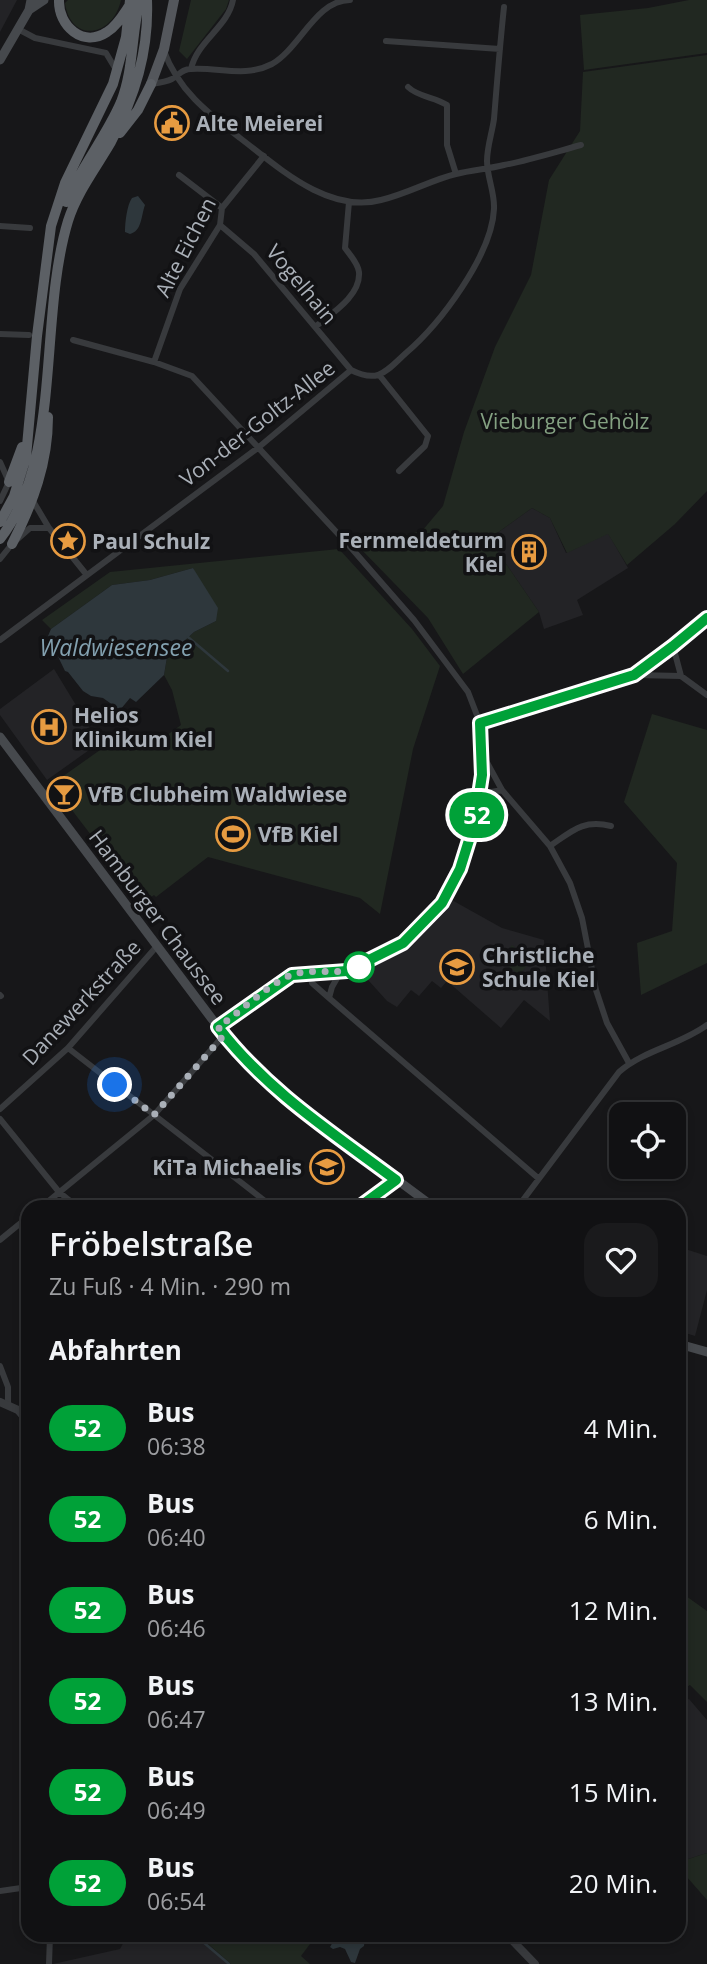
<!DOCTYPE html>
<html lang="de">
<meta charset="utf-8">
<style>
:root{--surface:#111113;--page:#1a1a1c;--text:#f1f3f6;--muted:#9c9da0;--line:#303133}
body{margin:0;font-family:"Open Sans",sans-serif;background:var(--page);color:var(--text);height:100vh;display:flex;flex-direction:column;font-size:26px;white-space:nowrap}
*{box-sizing:border-box;margin:0}
p{font-size:23px;color:var(--muted)}
.icon{flex:none;width:38px;height:38px;fill:none;stroke:currentColor;stroke-width:2;stroke-linecap:round;stroke-linejoin:round}
.map{position:relative;flex:1;overflow:hidden}
.side{position:absolute;left:21px;top:1200px;width:665px;height:742px;display:flex;flex-direction:column;background:var(--surface);border-radius:21px;box-shadow:0 4px 10px #0003,0 0 0 2px var(--line)}
.side>*{flex:none}
.badge{padding:0 14px;border-radius:23px;font-size:24px;line-height:46px}
.fabs{position:absolute;left:609px;top:1102px;display:grid;gap:14px}
.fabs a{display:grid;place-items:center;width:77px;height:77px;border-radius:14px;background:var(--surface);box-shadow:0 4px 10px #0003,0 0 0 2px var(--line);font-size:35px}
.you{position:absolute;width:35px;height:35px;margin:-18px;border:5px solid #fff;border-radius:50%;background:#1a73e8;box-shadow:0 0 0 10px #1a73e833}
.map>.badge{position:absolute;translate:-50% -50%;box-shadow:0 0 0 4px #fff}
h2{padding:0 28px;font-size:26px;line-height:63px}
.round{display:grid;place-items:center;flex:none;width:74px;height:74px;border-radius:21px;background:var(--page)}
.headline{display:flex;align-items:center;justify-content:space-between;height:119px;padding:0 28px}
h1{font-size:33px;font-weight:600;line-height:52px}
ul{padding:0;list-style:none}
li{display:flex;align-items:center;gap:21px;height:91px;padding:0 28px}
li div{flex:1}
li b{display:block;font-size:26px}
li em{font-style:normal}
li .badge{min-width:77px;font-weight:700;text-align:center}
.map>svg:first-child{display:block}
</style>
<div class="map">
<svg width="707" height="1964" viewBox="0 0 707 1964">
<rect width="100%" height="100%" fill="#171719"/>
<path fill="#232326" d="M0,0H17L0,32Z
M532,508L550,518L566,553L608,533L628,568L577,600L583,615L544,629L539,612L489,539Z
M54,669L99,743L47,780L0,715V709Z
M450,899L502,928L544,940L550,1021L524,1000L501,1028L447,981L441,988L432,981L419,996L411,990L397,1007L387,1001L360,971L407,947L441,913Z
M679,1247L707,1256V1290L695,1336L679,1331Z
M689,1699L707,1720V1853L679,1862V1704Z
M127,1936H199L231,1964H53L120,1949Z"/>
<path fill="#212821" d="M68,0H121C113,37 71,44 65,3Z
M191,0H229L226,9L187,59L179,51Z
M689,0H707V53L584,70L580,15L648,8Z
M707,55V491L675,524L627,565L608,534L567,553L550,518L532,508L489,539L539,612L463,674L428,618L357,545L422,531L443,506L464,432L495,347L531,275L549,180L580,131L583,72Z
M339,549L412,629L440,666L413,749L380,914L360,898L208,857L156,897L154,895L143,903L52,784L117,738L130,751L146,745L149,748L181,725L172,690L164,675L167,657L194,632L216,621L193,568L150,580L112,585L51,629L42,620L110,572Z
M652,714L707,730V963L641,995L637,943L672,931L677,863L624,802Z
M512,945L531,961L519,975L500,959Z
M679,1591L707,1611V1702L690,1685L679,1691Z
M707,1853V1900L679,1868V1862Z
M199,1936H316L301,1956L310,1964H231Z"/>
<path fill="#2e373c" d="M138,196L145,205C141,216 142,231 130,234L125,232C125,222 127,205 132,198Z
M193,568L218,608L216,621L194,632L167,657L164,675L136,702L130,698L120,710L103,698L91,696L83,691L68,672L65,671L48,636L51,629L112,585L150,580Z
M344,1936H363L365,1937L364,1946L360,1949L355,1963L351,1962L345,1949L340,1947L333,1949L330,1947L334,1940H340Z"/>
<g fill="none" stroke-linecap="round" stroke-linejoin="round">
<path stroke="#2e373c" stroke-width="2.5" d="M188,637L228,671
M196,1936L229,1964"/>
<path stroke="#383a3d" stroke-width="6" d="M18,29L35,38L106,53L115,68
M386,41L500,49
M164,51C178,90 208,113 240,138C278,167 328,214 381,200C407,194 431,180 456,174C472,170 488,169 504,165C530,160 555,152 581,145
M191,69C197,41 228,27 233,0
M151,84C158,83 166,82 172,79C179,75 182,69 191,69C219,67 245,78 272,64C300,48 316,0 350,0
M408,87C418,97 435,97 447,105V145L456,174
M179,175L222,208
M220,225L254,254L351,370
M0,226L30,228
M315,327C331,314 361,296 359,272C358,263 350,255 345,248L349,202
M0,334L29,335
M73,340L154,362L192,376L353,550L414,620L468,692L480,723L482,775L475,821L460,868L442,903L403,943L347,971L292,975L218,1027
M154,362L180,289L220,225L222,208L264,156
M380,376L428,436L425,446L399,471
M0,462L9,482L0,501
M33,501L49,528L86,574
M0,559L12,544L30,528H49
M0,640L259,447L351,370C379,384 386,371 406,353C440,324 492,255 494,209C495,193 487,177 487,161C487,147 492,133 494,119C497,82 500,44 504,7
M673,646L681,676
M635,675L681,676L707,695
M480,723L634,675L673,646L707,618
M484,757L502,790L550,846L570,883L582,918L596,990L607,1023L629,1063
M481,794L502,790
M550,846C572,831 583,819 611,826
M340,973L332,987L329,998L538,1178
M312,983L329,998
M0,995L1,996
M68,1048L274,1208
M0,1109L68,1048L157,946
M0,1119L59,1192L79,1208
M40,1208L154,1115L224,1035
M517,1208L619,1072C644,1050 680,1045 707,1025
M0,1240L28,1217
M0,1366L8,1387V1404
M28,1711V1790
M0,1891L28,1887
M49,1964L50,1936"/>
<path stroke="#383a3d" stroke-width="8" d="M358,1208L396,1180
M0,1402L18,1410L28,1422
M508,1936L535,1964"/>
<path stroke="#46494d" stroke-width="9" d="M29,10L44,0
M0,60L29,10L31,0
M0,737L212,1019L246,1061L276,1090L435,1208
M679,1344L707,1352"/>
<path stroke="#54575c" stroke-width="10" d="M151,84L164,49L174,0"/>
<path stroke="#5c6065" stroke-width="10" d="M59,0C58,26 83,48 107,32C117,26 123,15 129,6
M120,133L138,110L151,84
M66,202C81,167 106,137 121,102C134,69 131,34 140,0
M9,482L22,447
M0,522L14,496L26,457L37,336L51,226L65,183L113,84L126,37L130,0
M0,539C63,458 38,320 68,221C77,192 96,168 111,142C135,96 149,52 147,0
M12,544C33,503 48,463 48,417"/>
</g>
<g fill="none" stroke-linecap="round" stroke-linejoin="round">
<g stroke="#fff" stroke-width="16">
<path id="line" d="M358,1208L396,1180C333,1133 267,1091 218,1027L292,975L347,971L403,943L442,903L460,869L475,821L482,775L480,723L634,675L673,646L707,618"/>
</g>
<use href="#line" stroke="#00a138" stroke-width="10"/>
<path stroke="#aab0b8" stroke-width="7" stroke-dasharray="0 12.6" d="M115,1085L154,1115L224,1035L218,1027C239,1013 272,981 294,974C315,968 335,976 359,967"/>
</g>
<defs>
<g id="civic-ring" transform="scale(1.75)"><circle r="9.5" fill="#121214" stroke="#e79b41" stroke-width="1.5"/><path d="M-.6-6.5H3V-4.5H.6V-3L4-1V1h2V6H-6V1h2V-1L-.6-3ZM-1.2 2.5V6h2.4V2.5Z" fill="#e79b41"/></g>
<g id="sight-ring" transform="scale(1.75)"><circle r="9.5" fill="#121214" stroke="#e79b41" stroke-width="1.5"/><path d="M0-6L1.8-2.2L6-1.7L2.9 1.2L3.7 5.4L0 3.3L-3.7 5.4L-2.9 1.2L-6-1.7L-1.8-2.2Z" fill="#e79b41"/></g>
<g id="building-ring" transform="scale(1.75)"><circle r="9.5" fill="#121214" stroke="#e79b41" stroke-width="1.5"/><path d="M-4-6H4V6H1V3H-1V6H-4ZM-2.5-4.3h1.7v1.8h-1.7ZM.8-4.3h1.7v1.8H.8ZM-2.5-1h1.7V.8h-1.7ZM.8-1h1.7V.8H.8Z" fill="#e79b41"/></g>
<g id="hospital-ring" transform="scale(1.75)"><circle r="9.5" fill="#121214" stroke="#e79b41" stroke-width="1.5"/><path d="M-5-5h3v3.5h4V-5h3V5h-3V1.5h-4V5h-3Z" fill="#e79b41"/></g>
<g id="bar-ring" transform="scale(1.75)"><circle r="9.5" fill="#121214" stroke="#e79b41" stroke-width="1.5"/><path d="M-6-5H6L.8 .8V4.5H3.5V6h-7V4.5H-.8V.8Z" fill="#e79b41"/></g>
<g id="stadium-ring" transform="scale(1.75)"><circle r="9.5" fill="#121214" stroke="#e79b41" stroke-width="1.5"/><path d="M0-5a6.5 5 0 1 0 0 10a6.5 5 0 1 0 0-10ZM-3.5-1.8h7v3.6h-7Z" fill="#e79b41"/></g>
<g id="school-ring" transform="scale(1.75)"><circle r="9.5" fill="#121214" stroke="#e79b41" stroke-width="1.5"/><path d="M0-5L7-2L0 1L-7-2ZM-4 1L0 2.5L4 1V4Q0 6-4 4Z" fill="#e79b41"/></g>
</defs>
<g fill-rule="evenodd">
<use href="#civic-ring" x="172" y="123"/>
<use href="#sight-ring" x="68" y="541"/>
<use href="#building-ring" x="529" y="552"/>
<use href="#hospital-ring" x="49" y="727"/>
<use href="#bar-ring" x="64" y="794"/>
<use href="#stadium-ring" x="233" y="834"/>
<use href="#school-ring" x="457" y="967"/>
<use href="#school-ring" x="327" y="1167"/>
</g>
<circle fill="#fff" stroke="#00a138" stroke-width="3.5" cx="359" cy="967" r="14"/>
<g text-anchor="middle" dominant-baseline="central" stroke-width="7" stroke-linejoin="round" paint-order="stroke">
<g font-size="21" font-weight="bold" fill="#aab0b8" stroke="#121214" text-anchor="start">
<text x="196" y="123">Alte Meierei</text>
<text x="504" y="540" text-anchor="end">Fernmeldeturm<tspan x="504" dy="24">Kiel</tspan></text>
<text x="92" y="541">Paul Schulz</text>
<text x="74" y="715">Helios<tspan x="74" dy="24">Klinikum Kiel</tspan></text>
<text x="88" y="794">VfB Clubheim Waldwiese</text>
<text x="258" y="834">VfB Kiel</text>
<text x="482" y="955">Christliche<tspan x="482" dy="24">Schule Kiel</tspan></text>
<text x="302" y="1167" text-anchor="end">KiTa Michaelis</text>
</g>
<g font-size="21" fill="#aab0b8" stroke="#121214">
<text transform="translate(185 247) rotate(-63)">Alte Eichen</text>
<text transform="translate(302 284) rotate(50)">Vogelhain</text>
<text transform="translate(257 423) rotate(-38)">Von-der-Goltz-Allee</text>
<text transform="translate(158 917) rotate(53)">Hamburger Chaussee</text>
<text transform="translate(81 1002) rotate(-47)">Danewerkstraße</text>
</g>
<g font-size="21" fill="#84a182" stroke="#121214">
<text x="565" y="421">Vieburger Gehölz</text>
</g>
<g font-size="23" font-style="italic" fill="#83a1b0" stroke="#121214">
<text x="116" y="647">Waldwiesensee</text>
</g>
</g>
</svg>
<div class="fabs">
<a><svg class="icon" aria-label="locate" viewBox="0 0 24 24"><circle cx="12" cy="12" r="6"/><path d="M12 2v4M12 18v4M2 12h4M18 12h4"/></svg></a>
</div>
<div class="you" style="left:115px;top:1085px"></div>
<b class="badge" style="left:477px;top:815px;background:#00a138;color:#fff">52</b>
<section class="side">
<div class="headline"><div><h1>Fröbelstraße</h1><p>Zu Fuß · 4 Min. · 290 m</p></div><a class="round"><svg class="icon" aria-label="heart" viewBox="0 0 24 24"><path d="M12 20l-8-8c-3-5 5-10 8-4 3-6 11-1 8 4z"/></svg></a></div>
<h2>Abfahrten</h2>
<ul>
<li><span class="badge" style="background:#00a138;color:#fff">52</span><div><b>Bus</b><p>06:38</p></div><em>4 Min.</em></li>
<li><span class="badge" style="background:#00a138;color:#fff">52</span><div><b>Bus</b><p>06:40</p></div><em>6 Min.</em></li>
<li><span class="badge" style="background:#00a138;color:#fff">52</span><div><b>Bus</b><p>06:46</p></div><em>12 Min.</em></li>
<li><span class="badge" style="background:#00a138;color:#fff">52</span><div><b>Bus</b><p>06:47</p></div><em>13 Min.</em></li>
<li><span class="badge" style="background:#00a138;color:#fff">52</span><div><b>Bus</b><p>06:49</p></div><em>15 Min.</em></li>
<li><span class="badge" style="background:#00a138;color:#fff">52</span><div><b>Bus</b><p>06:54</p></div><em>20 Min.</em></li>
</ul>
</section>
</div>
